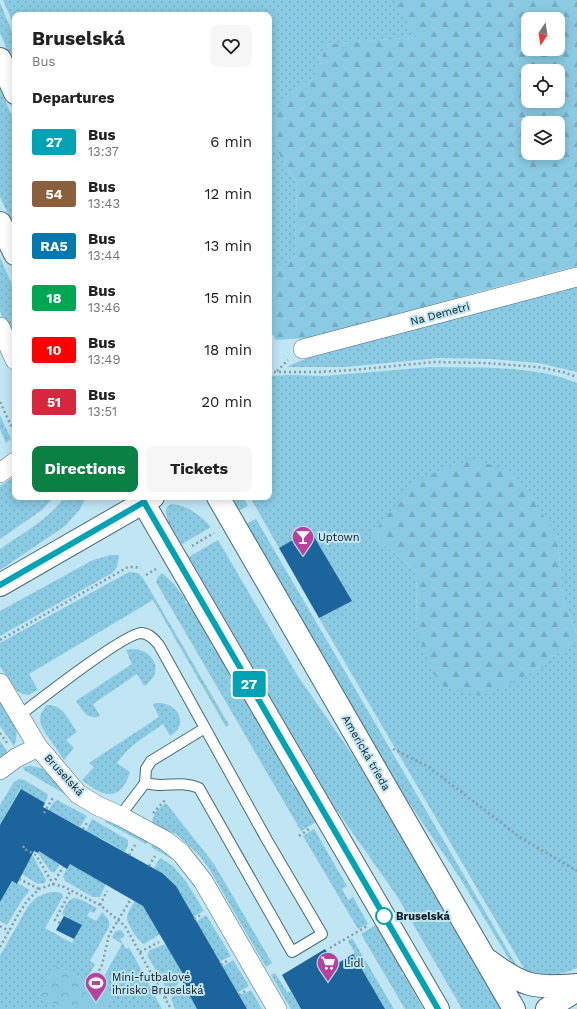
<!DOCTYPE html>
<meta charset="utf-8">
<style>
:root{--surface:#fff;--page:#f6f6f6;--text:#222;--muted:#767676;--accent:#0b8043}
body{margin:0;font-family:"Work Sans",sans-serif;background:var(--page);color:var(--text);height:100vh;display:flex;flex-direction:column;font-size:15px;white-space:nowrap}
*{box-sizing:border-box;margin:0}
p{font-size:13px;color:var(--muted)}
.icon{flex:none;width:22px;height:22px;fill:none;stroke:currentColor;stroke-width:2;stroke-linecap:round;stroke-linejoin:round}
.map{position:relative;flex:1;overflow:hidden}
.panel{position:absolute;left:12px;top:12px;width:260px;height:488px;display:flex;flex-direction:column;background:var(--surface);border-radius:8px;box-shadow:0 2px 10px #0003}
.panel>*{flex:none}
.badge{padding:0 8px;border-radius:3px;font-size:14px;line-height:26px}
.needle{width:26px;rotate:192deg}
.controls{position:absolute;left:521px;top:12px;display:grid;gap:8px}
.controls a{display:grid;place-items:center;width:44px;height:44px;border-radius:8px;background:var(--surface);box-shadow:0 2px 10px #0003;font-size:20px}
.map>.badge{position:absolute;translate:-50% -50%;box-shadow:0 0 0 2px #fff}
h2{padding:0 20px;font-size:15px;line-height:36px}
.round{display:grid;place-items:center;flex:none;width:42px;height:42px;border-radius:8px;background:var(--page)}
.summary{display:flex;align-items:center;justify-content:space-between;height:68px;padding:0 20px}
h1{font-size:19px;font-weight:700;line-height:30px}
.primary-button{display:flex;gap:8px;margin-top:auto;padding:8px 20px}
.primary-button a{flex:1;height:46px;border-radius:8px;background:var(--accent);color:#fff;font-size:16px;font-weight:700;line-height:46px;text-align:center}
.primary-button a+a{background:var(--page);color:var(--text)}
ul{padding:0;list-style:none}
li{display:flex;align-items:center;gap:12px;height:52px;padding:0 20px}
li div{flex:1}
li b{display:block;font-size:15px}
li em{font-style:normal}
li .badge{min-width:44px;font-weight:700;text-align:center}
.map>svg:first-child{display:block}
</style>
<div class="map">
<svg width="577" height="1009" viewBox="0 0 577 1009">
<defs>
<pattern id="grass-dots" width="8" height="8" patternUnits="userSpaceOnUse"><rect width="8" height="8" fill="#8acae2"/><path d="M2 2h.1M6 6h.1" fill="none" stroke="#76adc2" stroke-width="1.8" stroke-linecap="round"/></pattern>
<pattern id="forest-firs" width="22" height="20" patternUnits="userSpaceOnUse"><rect width="22" height="20" fill="#8acae2"/><path d="M5 1l3.5 6h-7zM16 11l3.5 6h-7z" fill="#76adc2"/></pattern>
<pattern id="park-crowns" width="20" height="18" patternUnits="userSpaceOnUse"><rect width="20" height="18" fill="#8acae2"/><path d="M2 6a3 3 0 1 1 6 0M12 15a3 3 0 1 1 6 0" fill="none" stroke="#76adc2"/></pattern>
</defs>
<rect width="100%" height="100%" fill="#c0e5f3"/>
<path fill="url(#grass-dots)" d="M3,0H395L416,37L327,44L313,79L290,93L281,159L297,183L295,257L273,272L269,279V15H15V28Z
M0,3L15,39V67L0,33Z
M0,89L15,123V228L0,197Z
M0,257L15,292V344L0,311Z
M577,283V372L539,363L491,359L438,358L345,367H287C309,355 336,353 359,343Z
M431,367C478,368 533,365 577,383V634L563,597L557,534H372L417,572L416,630L526,676L577,639V968C560,976 544,977 526,972L319,618L351,601L310,531L279,548L250,497H269V376L288,375L325,376Z
M0,415L11,439L6,443L0,429Z
M15,476V497H54L42,510L0,539V486Z
M65,497H86L80,509L65,526L0,570V549C23,533 49,519 65,497Z
M230,497H243L248,506L238,511Z
M171,504C187,505 200,515 211,527L182,544L168,522L166,512L167,507Z
M256,519L518,968L509,959L460,878L397,785L246,524Z
M218,540L297,675L356,760L499,1004L500,1009H462L397,896L333,805L189,557Z
M111,555H119L117,567L112,573L0,636V611L93,560Z
M129,572L138,573L143,578L229,725L226,727L153,600L29,674L38,690L28,695L23,694L17,691L0,667V643Z
M162,573L173,583L186,600L185,602L186,604L188,603L213,644L211,646L212,647L214,646L241,693L242,695L240,696L241,697L243,696L292,781L290,782L295,787L316,822L301,831L156,582L158,577Z
M134,649C156,651 164,674 144,686L137,674L93,704L100,716C87,721 83,710 76,701L132,664L126,650Z
M0,699C10,716 22,726 14,746L0,726Z
M157,703C178,702 190,725 170,736L163,724C146,736 128,746 117,763L130,772C120,804 102,796 82,780L94,767L89,763L159,717L153,704Z
M47,705C63,704 69,721 77,732L66,740L74,748L64,760C60,754 56,748 51,741C42,728 34,719 47,705Z
M0,741L8,753L0,760Z
M30,766C51,767 62,786 75,800L24,770L23,767Z
M19,779L24,780L46,793L48,795L45,803L20,789L0,825V805L14,782Z
M57,800L87,816L80,827L69,821L67,822L48,811L53,803Z
M166,803L214,864L272,963L266,967L210,870L200,856L176,834L166,830L152,822L155,812Z
M105,817L148,841L146,844L105,822Z
M92,819L128,840V845L125,852L99,837L96,840L86,835L88,832L86,831Z
M314,829L347,886L342,889L348,900L353,897L368,924L358,929L303,836Z
M153,844L180,860L210,910L191,880L177,862L151,847Z
M40,848L60,864L54,873L50,871L38,853Z
M27,853L33,856L46,880L45,883L38,884L22,874Z
M160,858L173,866L187,883L204,911L193,917C182,897 174,880 154,868Z
M70,864L106,884L100,897H93L65,881L63,876Z
M12,881L16,884L17,883L30,890L22,900L7,925L0,921V902Z
M51,892H58L62,894L63,899L62,898L45,928L72,943L81,925L62,914C64,910 66,903 70,900C76,894 90,905 97,908L94,913L90,911L87,916L96,921L102,912C106,917 111,920 109,927L90,961L95,964L86,981L56,965L39,996L62,1009H0V956L28,906L37,897Z
M135,901L143,906L160,934L144,944C139,942 127,924 127,918C127,913 132,906 135,901Z
M206,915L231,956L219,962L196,922Z
M376,925L403,971L401,973L402,975L404,974L423,1009H405L361,934Z
M119,930L122,931L125,936L120,939L126,949L129,947L162,1009H107L114,996L98,987L122,944L112,937L115,932Z
M352,938L394,1009H385L353,954L355,953L348,941Z
M166,944L186,979L178,983V985L167,990L147,955L150,950Z
M233,960L249,986L237,993L222,967Z
M275,973L287,992L290,991L301,1009H291L271,975Z
M191,988L202,1009H175L171,999L172,997Z
M251,990L262,1009H247L239,996Z"/>
<path fill="url(#forest-firs)" fill-rule="evenodd" d="M395,0H577V266L474,293L321,337L276,340L269,330V279L273,272L295,257L297,183L281,159L274,136V116L290,93L313,79L327,44L415,37ZM528,19H558V49H528ZM528,71H558V101H528ZM528,123H558V153H528Z
M474,459L513,473L557,535L563,597L577,634V639L526,676L481,696L439,685L416,630L417,572L372,534L417,480Z"/>
<path fill="url(#park-crowns)" d="M56,965L114,996L107,1009H62L39,996Z"/>
<path fill="#8acae2" d="M92,984L114,996L107,1009H76Z"/>
<path fill="#1b649c" d="M310,530L352,601L319,618L279,548Z
M21,789L45,803L43,807L162,873L176,886L247,1009H197L182,981L186,979L143,906L70,864L67,869L39,851L38,853L34,851L17,884L12,881L0,902V825Z
M64,916L82,925L74,939L56,930Z
M325,949L335,965L353,954L385,1009H301L282,975Z"/>
<g fill="none" stroke-linecap="round" stroke-linejoin="round">
<g stroke="#496a77" stroke-width="12">
<path id="service" d="M20,715C38,701 126,632 142,633C150,634 155,640 159,645L205,728
M120,816L145,783C150,784 156,785 161,785C175,785 185,782 199,788L292,952L322,934L267,840L205,728L151,761L146,769L145,783"/>
</g>
<g stroke="#496a77" stroke-width="20">
<path id="minor" d="M0,327L15,360
M303,349L577,277
M0,473L15,462
M0,683L38,747L78,794L98,806L120,816L166,841L181,853L203,881L277,1009
M0,770L16,758L38,747"/>
</g>
<g stroke="#496a77" stroke-width="24">
<path id="tertiary" d="M0,59L15,93
M0,223L15,254
M140,497L438,1009
M218,497L514,1009
M0,585L153,497
M489,961C501,970 515,980 530,984C545,988 562,986 577,985
M547,1009L577,990"/>
</g>
<path stroke="#809ca7" stroke-width="2.5" stroke-dasharray="2 3" stroke-linecap="butt" d="M277,371L288,360
M269,372H318L352,370L435,362L486,363L538,367L563,372L577,377
M0,402L15,434
M192,546L214,533
M146,575L156,569
M0,640L128,567H134L141,568
M0,733L7,743
M393,749L429,767L521,838L577,871
M44,813L54,796
M153,813L166,799
M83,829L88,821
M299,836L309,829
M24,846L23,848L36,855L53,884L63,867
M129,855L135,845
M149,866L155,856
M19,879L39,889
M100,905L107,891
M194,919L201,915
M60,923L55,920L71,890
M0,926L9,931
M0,947L19,913L27,901L39,889L53,884L64,887L100,905L125,926L171,1009
M330,948L367,926
M140,952L159,942
M221,965L227,961
M92,984L102,965L109,935L131,899
M239,995L245,991
M165,998L184,986"/>
<use href="#service" stroke="#fff" stroke-width="10"/>
<use href="#minor" stroke="#fff" stroke-width="19"/>
<use href="#tertiary" stroke="#fff" stroke-width="22"/>
</g>
<g fill="none" stroke-linecap="round" stroke-linejoin="round">
<g stroke="#fff" stroke-width="9">
<path id="line" d="M0,585L144,502L438,1009"/>
</g>
<use href="#line" stroke="#00a3b4" stroke-width="6"/>
</g>
<defs>
<g id="bar-pin" transform="scale(1.15)"><path d="M0 17L-7.5 6A9.5 9.5 0 1 1 7.5 6Z" fill="#b5429c" stroke="#c0e5f3"/><path d="M-6-5H6L.8 .8V4.5H3.5V6h-7V4.5H-.8V.8Z" fill="#fff"/></g>
<g id="supermarket-pin" transform="scale(1.15)"><path d="M0 17L-7.5 6A9.5 9.5 0 1 1 7.5 6Z" fill="#b5429c" stroke="#c0e5f3"/><path d="M-6-5.5h2.5l.6 2H6L4.5 2H-2.5L-4.4-4H-6ZM-1.5 3.2a1.3 1.3 0 1 0 .1 0ZM3 3.2a1.3 1.3 0 1 0 .1 0Z" fill="#fff"/></g>
<g id="stadium-pin" transform="scale(1.15)"><path d="M0 17L-7.5 6A9.5 9.5 0 1 1 7.5 6Z" fill="#b5429c" stroke="#c0e5f3"/><path d="M0-5a6.5 5 0 1 0 0 10a6.5 5 0 1 0 0-10ZM-3.5-1.8h7v3.6h-7Z" fill="#fff"/></g>
</defs>
<g fill-rule="evenodd">
<use href="#bar-pin" x="303" y="537"/>
<use href="#supermarket-pin" x="328" y="963"/>
<use href="#stadium-pin" x="96" y="983"/>
</g>
<circle fill="#fff" stroke="#00a3b4" stroke-width="2" cx="384" cy="916" r="8"/>
<g text-anchor="middle" dominant-baseline="central" stroke-width="4" stroke-linejoin="round" paint-order="stroke">
<g font-size="11" fill="#0f1c22" stroke="#c0e5f3">
<text transform="translate(440 314) rotate(-15)">Na Demetri</text>
<text transform="translate(366 753) rotate(60)">Americká trieda</text>
<text transform="translate(64 775) rotate(47)">Bruselská</text>
</g>
<g font-size="11" fill="#0f1c22" stroke="#c0e5f3" text-anchor="start">
<text x="318" y="537">Uptown</text>
<text x="344" y="963">Lidl</text>
<text x="112" y="977">Mini-futbalové<tspan x="112" dy="13">ihrisko Bruselská</tspan></text>
</g>
<g font-size="11" font-weight="bold" fill="#0f1c22" stroke="#c0e5f3" text-anchor="start">
<text x="396" y="916">Bruselská</text>
</g>
</g>
</svg>
<div class="controls">
<a><svg class="needle" viewBox="-14 -14 28 28"><path d="M0-13l5 13h-10z" fill="#e53935"/><path d="M0 13l5-13h-10z" fill="#767676"/></svg></a>
<a><svg class="icon" aria-label="locate" viewBox="0 0 24 24"><circle cx="12" cy="12" r="6"/><path d="M12 2v4M12 18v4M2 12h4M18 12h4"/></svg></a>
<a><svg class="icon" aria-label="layers" viewBox="0 0 24 24"><path d="M12 4l9 5-9 5-9-5zM3 14l9 5 9-5"/></svg></a>
</div>
<b class="badge" style="left:249px;top:684px;background:#00a3b4;color:#fff">27</b>
<section class="panel">
<div class="summary"><div><h1>Bruselská</h1><p>Bus</p></div><a class="round"><svg class="icon" aria-label="heart" viewBox="0 0 24 24"><path d="M12 20l-8-8c-3-5 5-10 8-4 3-6 11-1 8 4z"/></svg></a></div>
<h2>Departures</h2>
<ul>
<li><span class="badge" style="background:#00a3b4;color:#fff">27</span><div><b>Bus</b><p>13:37</p></div><em>6 min</em></li>
<li><span class="badge" style="background:#8b5e3c;color:#fff">54</span><div><b>Bus</b><p>13:43</p></div><em>12 min</em></li>
<li><span class="badge" style="background:#0377ae;color:#fff">RA5</span><div><b>Bus</b><p>13:44</p></div><em>13 min</em></li>
<li><span class="badge" style="background:#00a651;color:#fff">18</span><div><b>Bus</b><p>13:46</p></div><em>15 min</em></li>
<li><span class="badge" style="background:#f00;color:#fff">10</span><div><b>Bus</b><p>13:49</p></div><em>18 min</em></li>
<li><span class="badge" style="background:#d7263d;color:#fff">51</span><div><b>Bus</b><p>13:51</p></div><em>20 min</em></li>
</ul>
<div class="primary-button"><a>Directions</a><a>Tickets</a></div>
</section>
</div>
